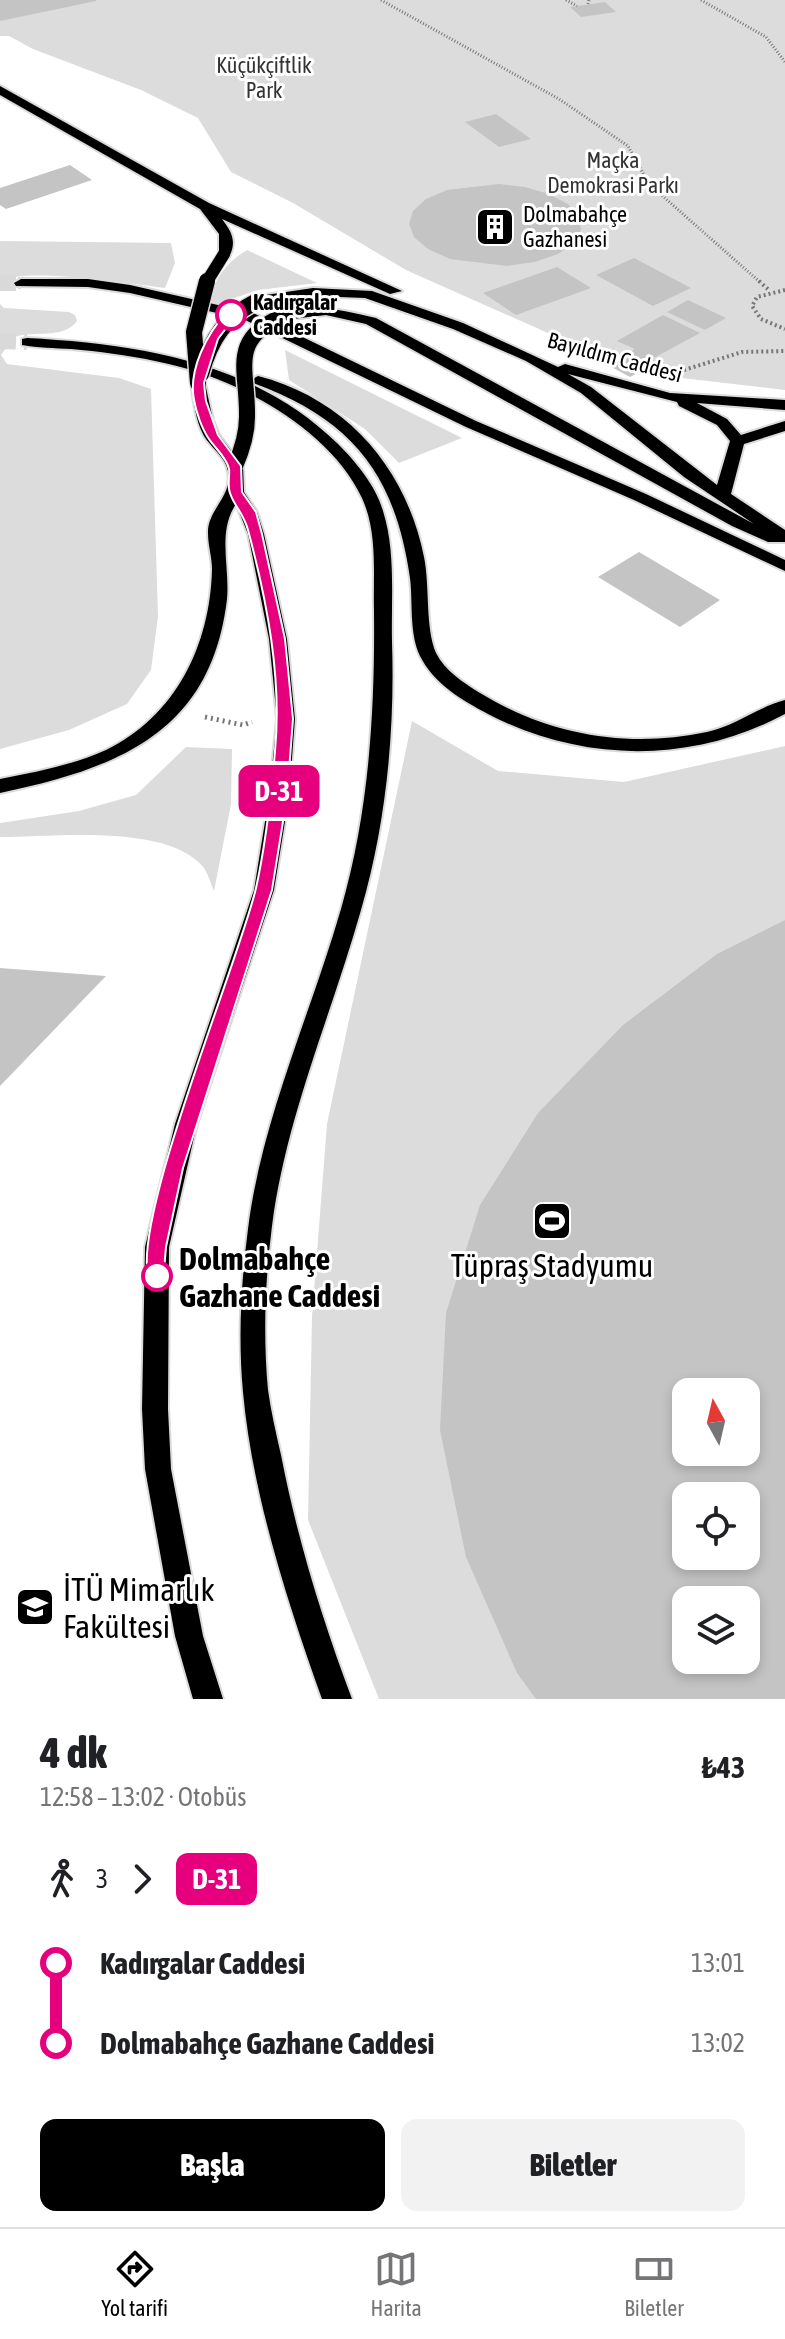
<!DOCTYPE html>
<html lang="tr">
<meta charset="utf-8">
<style>
:root{--surface:#fff;--page:#f2f2f2;--text:#202124;--muted:#757577;--line:#e0e0e0;--accent:#000}
body{margin:0;font-family:"Asap Condensed",sans-serif;background:var(--page);color:var(--text);height:100vh;display:flex;flex-direction:column;font-size:30px;white-space:nowrap}
*{box-sizing:border-box;margin:0}
p{font-size:26px;color:var(--muted)}
.icon{flex:none;width:44px;height:44px;fill:none;stroke:currentColor;stroke-width:2;stroke-linecap:round;stroke-linejoin:round}
.map{position:relative;height:1699px;overflow:hidden}
.drawer{display:flex;flex-direction:column;background:var(--surface);flex:1}
.drawer>*{flex:none}
.badge{padding:0 16px;border-radius:12px;font-size:28px;line-height:52px}
.needle{width:52px;rotate:352deg}
.fabs{position:absolute;left:672px;top:1378px;display:grid;gap:16px}
.fabs a{display:grid;place-items:center;width:88px;height:88px;border-radius:16px;background:var(--surface);box-shadow:0 4px 12px #0003;font-size:40px}
.map>.badge{position:absolute;translate:-50% -50%;box-shadow:0 0 0 4px #fff}
.legs{display:flex;align-items:center;gap:12px;height:88px;padding:0 40px;font-size:26px}
.legs p{margin-inline-start:auto}
.summary{display:flex;align-items:center;justify-content:space-between;height:136px;padding:0 40px}
h1{font-size:44px;font-weight:800;line-height:60px}
.cta{display:flex;gap:16px;margin-top:auto;padding:16px 40px}
.cta a{flex:1;height:92px;border-radius:16px;background:var(--accent);color:#fff;font-size:32px;font-weight:800;line-height:92px;text-align:center}
.cta a+a{background:var(--page);color:var(--text)}
ul{padding:0 40px;list-style:none}
li{display:flex;align-items:center;gap:28px;height:80px;font-size:30px}
li i{display:grid;place-items:center;width:12px;height:100%;margin:0 10px;background:currentColor}
li i::after{content:'';width:20px;height:20px;margin:-10px;border:6px solid;border-radius:50%;background:var(--surface)}
li p{margin-inline-start:auto}
li:first-child i{background:linear-gradient(#0000 50%,currentColor 0)}
li:last-child i{background:linear-gradient(currentColor 50%,#0000 0)}
.tabs{display:flex;justify-content:space-around;align-items:center;height:112px;border-top:2px solid var(--line);background:var(--surface);font-size:22px;color:var(--muted)}
.tabs a{display:grid;justify-items:center;gap:4px}
.tabs .selected{color:var(--accent)}
.map>svg:first-child{display:block}
</style>
<div class="map">
<svg width="785" height="1699" viewBox="0 0 785 1699">
<rect width="100%" height="100%" fill="#fff"/>
<path fill="#dcdcdc" fill-rule="evenodd" d="M0,0H785V390L638,373L406,270L293,203L231,172L198,118L141,90L33,49L9,36H0Z
M0,241L171,243L175,263L165,288C134,284 22,266 0,282Z
M247,250L317,283L258,290L208,307C213,281 224,264 247,250Z
M0,304L4,308L69,312L75,315L77,321C63,340 34,330 14,337L1,355L7,364L119,378L151,389L158,616L151,670L127,704L69,730L0,749Z
M285,350L462,438L399,463L365,429L289,380Z
M412,721L498,771L624,782L785,746V1699H379L308,1520L312,1317L327,1124ZM686,1392H746V1452H686ZM686,1496H746V1556H686ZM686,1600H746V1660H686Z
M186,747L232,749L231,804L214,891C211,884 208,874 204,868C169,823 53,837 0,837V823L79,811L136,795Z"/>
<path fill="#c4c4c4" fill-rule="evenodd" d="M0,0H96V1L0,21Z
M605,2L616,12L581,17L570,7Z
M496,114L531,139L499,147L465,122Z
M70,165L92,180L6,209L0,205V188Z
M499,184L525,187L549,194L568,204L579,217L581,230L574,243L558,254L535,262L507,266L450,259L428,249L414,237L409,224L413,211L426,199L447,190Z
M634,258L691,288L653,306L596,275Z
M557,267L591,288L516,315L483,293Z
M688,300L726,318L705,330L667,312Z
M663,315L700,333L652,359L659,362L630,377L606,364L635,349L617,341Z
M604,349L615,354L601,363L590,358Z
M639,552L720,600L680,627L598,577Z
M785,920V1699H536L517,1673L466,1557L440,1430L446,1313L480,1205L538,1113L623,1025L717,954ZM686,1392H746V1452H686ZM686,1496H746V1556H686ZM686,1600H746V1660H686Z
M0,968L106,976L0,1086Z"/>
<g fill="none" stroke-linecap="round" stroke-linejoin="round">
<path stroke="#d9d9d9" stroke-width="12" stroke-dasharray="12 6" stroke-linecap="butt" d="M0,283H21"/>
<path stroke="#d9d9d9" stroke-width="16" stroke-dasharray="16 8" stroke-linecap="butt" d="M0,283H21
M0,341L27,342"/>
<g stroke="#dbdbdb" stroke-width="4">
<path id="major" d="M0,86L209,203L402,291L390,294L222,219C232,232 237,242 229,257H219V234L200,209L0,95Z
M21,279H88L130,285L253,313L476,421L646,494L785,560V571L634,500L466,427L243,319L130,293L88,287L16,286L14,283Z
M313,288L372,291L463,323L558,367L565,364L670,393L785,400V410L697,403L727,419L741,435L785,421V431L744,444L731,494L785,530V542H768L732,526L366,324L326,315L283,320L276,316C299,298 350,312 376,318L754,524L684,477L581,393L526,361L453,329L365,298L313,296L259,304L252,300L259,296ZM568,374L677,402L679,406L717,425L730,441L717,485L591,387Z
M27,338C140,344 254,362 338,444C356,462 376,486 383,511C396,552 391,599 392,642C395,732 386,824 361,910C331,1016 286,1117 272,1226C265,1280 263,1336 268,1390C271,1412 276,1433 281,1455C297,1538 322,1619 352,1699H322C288,1604 252,1493 243,1392C238,1338 241,1283 248,1229C262,1118 310,1016 341,909C369,812 375,712 374,611C373,574 378,533 362,498C338,447 286,411 236,387C185,363 126,354 71,349C54,348 38,348 22,345V339Z
M258,376C347,399 406,468 424,557C430,586 425,627 436,653C445,671 464,683 480,693C549,735 628,749 707,732C735,726 758,707 785,700V714C692,764 582,763 488,714C462,700 434,684 420,656C409,633 413,602 410,578C395,473 351,419 253,383L251,380Z
M198,379L205,383L213,420L219,435L243,466L244,492L257,512L264,534L287,639L295,719L289,797L274,890L197,1124L169,1247L168,1409L171,1469L203,1636L223,1699H193L175,1636L145,1469L142,1409L145,1247L175,1124L254,890L269,797L277,719L269,639L248,534L236,504C217,532 230,567 227,599C211,734 117,768 0,793V779C36,772 73,765 106,750C176,716 210,645 212,570C212,557 208,546 208,533C207,508 238,493 226,465C222,455 210,446 204,436C195,420 194,401 191,383Z"/>
</g>
<path stroke="#777" stroke-width="3" stroke-dasharray="1 2" stroke-linecap="butt" d="M381,0L559,99L628,146L649,184L761,283
M566,0L577,6
M701,0L766,37L785,62
M588,4L589,0"/>
<path stroke="#777" stroke-width="4" stroke-dasharray="2 3" stroke-linecap="butt" d="M759,281L770,291
M785,290L757,297L752,306L761,319L785,329
M684,370L742,352L785,351"/>
<path stroke="#777" stroke-width="5" stroke-dasharray="2 4" stroke-linecap="butt" d="M205,717L243,725L252,722"/>
<use href="#major" fill="#000" fill-rule="evenodd"/>
<g stroke="#dbdbdb" stroke-width="14" stroke-linecap="butt">
<path id="major-bridge-far1" d="M206,283L224,254"/>
</g>
<g stroke="#dbdbdb" stroke-width="19" stroke-linecap="butt">
<path id="major-bridge" d="M201,374C211,338 225,317 259,300
M198,383L194,332L207,281
M235,466C242,450 247,435 247,417C248,369 228,340 283,316"/>
</g>
<use href="#major-bridge-far1" stroke="#000" stroke-width="12"/>
<use href="#major-bridge" stroke="#000" stroke-width="16"/>
</g>
<path fill="#e6007e" stroke="#fff" stroke-width="2" d="M227,312L236,315L218,339L204,383L206,401L218,435L241,466L242,492L256,512L262,534L285,639L293,719L287,797L272,890L183,1168L166,1247L163,1282L157,1285L150,1282C126,1231 240,959 256,888C266,843 271,797 275,751C282,678 267,601 248,530C243,512 234,506 230,493C227,486 230,476 229,469C227,458 215,448 209,439C202,429 196,412 194,400C188,370 207,333 227,312Z"/>
<defs>
<g id="building-square" transform="scale(2)"><rect x="-9" y="-9" width="18" height="18" rx="4" fill="#000" stroke="#fff"/><path d="M-4-6H4V6H1V3H-1V6H-4ZM-2.5-4.3h1.7v1.8h-1.7ZM.8-4.3h1.7v1.8H.8ZM-2.5-1h1.7V.8h-1.7ZM.8-1h1.7V.8H.8Z" fill="#fff"/></g>
<g id="stadium-square" transform="scale(2)"><rect x="-9" y="-9" width="18" height="18" rx="4" fill="#000" stroke="#fff"/><path d="M0-5a6.5 5 0 1 0 0 10a6.5 5 0 1 0 0-10ZM-3.5-1.8h7v3.6h-7Z" fill="#fff"/></g>
<g id="university-square" transform="scale(2)"><rect x="-9" y="-9" width="18" height="18" rx="4" fill="#000" stroke="#fff"/><path d="M0-5L7-2L0 1L-7-2ZM-4 1L0 2.5L4 1V4Q0 6-4 4Z" fill="#fff"/></g>
</defs>
<g fill-rule="evenodd">
<use href="#building-square" x="495" y="227"/>
<use href="#stadium-square" x="552" y="1221"/>
<use href="#university-square" x="35" y="1607"/>
</g>
<g fill="#fff" stroke="#e6007e" stroke-width="4">
<circle cx="231" cy="315" r="14"/>
<circle cx="157" cy="1276" r="14"/>
</g>
<g text-anchor="middle" dominant-baseline="central" stroke-width="6" stroke-linejoin="round" paint-order="stroke">
<g font-size="22" fill="#333" stroke="#fff">
<text x="264" y="65">Küçükçiftlik<tspan x="264" dy="25">Park</tspan></text>
<text x="613" y="160">Maçka<tspan x="613" dy="25">Demokrasi Parkı</tspan></text>
</g>
<g font-size="22" fill="#000" stroke="#fff" text-anchor="start">
<text x="523" y="214">Dolmabahçe<tspan x="523" dy="25">Gazhanesi</tspan></text>
</g>
<g font-size="22" font-weight="bold" fill="#000" stroke="#fff" text-anchor="start">
<text x="253" y="302">Kadırgalar<tspan x="253" dy="25">Caddesi</tspan></text>
</g>
<g font-size="22" fill="#000" stroke="#fff">
<text transform="translate(615 357) rotate(15)">Bayıldım Caddesi</text>
</g>
<g font-size="32" font-weight="bold" fill="#000" stroke="#fff" text-anchor="start">
<text x="179" y="1258">Dolmabahçe<tspan x="179" dy="37">Gazhane Caddesi</tspan></text>
</g>
<g font-size="32" fill="#000" stroke="#fff">
<text x="552" y="1265">Tüpraş Stadyumu</text>
<text x="63" y="1589" text-anchor="start">İTÜ Mimarlık<tspan x="63" dy="37">Fakültesi</tspan></text>
</g>
</g>
</svg>
<div class="fabs">
<a><svg class="needle" viewBox="-14 -14 28 28"><path d="M0-13l5 13h-10z" fill="#e53935"/><path d="M0 13l5-13h-10z" fill="#757577"/></svg></a>
<a><svg class="icon" aria-label="locate" viewBox="0 0 24 24"><circle cx="12" cy="12" r="6"/><path d="M12 2v4M12 18v4M2 12h4M18 12h4"/></svg></a>
<a><svg class="icon" aria-label="layers" viewBox="0 0 24 24"><path d="M12 4l9 5-9 5-9-5zM3 14l9 5 9-5"/></svg></a>
</div>
<b class="badge" style="left:279px;top:791px;background:#e6007e;color:#fff">D-31</b>
</div>
<section class="drawer">
<div class="summary"><div><h1>4 dk</h1><p>12:58 – 13:02 · Otobüs</p></div><b>₺43</b></div>
<div class="legs"><svg class="icon" aria-label="walk" viewBox="0 0 24 24"><circle cx="13" cy="4" r="2"/><path d="M13 8l-2 6 4 7M11 14l-3 7M7 12l3-4h3l4 4"/></svg>3<svg class="icon" aria-label="forward" viewBox="0 0 24 24"><path d="M9 5l7 7-7 7"/></svg><b class="badge" style="background:#e6007e;color:#fff">D-31</b></div>
<ul>
<li><i style="color:#e6007e"></i><b>Kadırgalar Caddesi</b><p>13:01</p></li>
<li><i style="color:#e6007e"></i><b>Dolmabahçe Gazhane Caddesi</b><p>13:02</p></li>
</ul>
<div class="cta"><a>Başla</a><a>Biletler</a></div>
</section>
<nav class="tabs">
<a class="selected"><svg class="icon" aria-label="directions" viewBox="0 0 24 24"><path d="M12 3l9 9-9 9-9-9zM9 14v-3h6M13 9l2 2-2 2"/></svg>Yol tarifi</a>
<a><svg class="icon" aria-label="map" viewBox="0 0 24 24"><path d="M3 6l6-2 6 2 6-2v14l-6 2-6-2-6 2zM9 4v14M15 6v14"/></svg>Harita</a>
<a><svg class="icon" aria-label="tickets" viewBox="0 0 24 24"><path d="M3 7h18v10H3zM15 7v10"/></svg>Biletler</a>
</nav>
